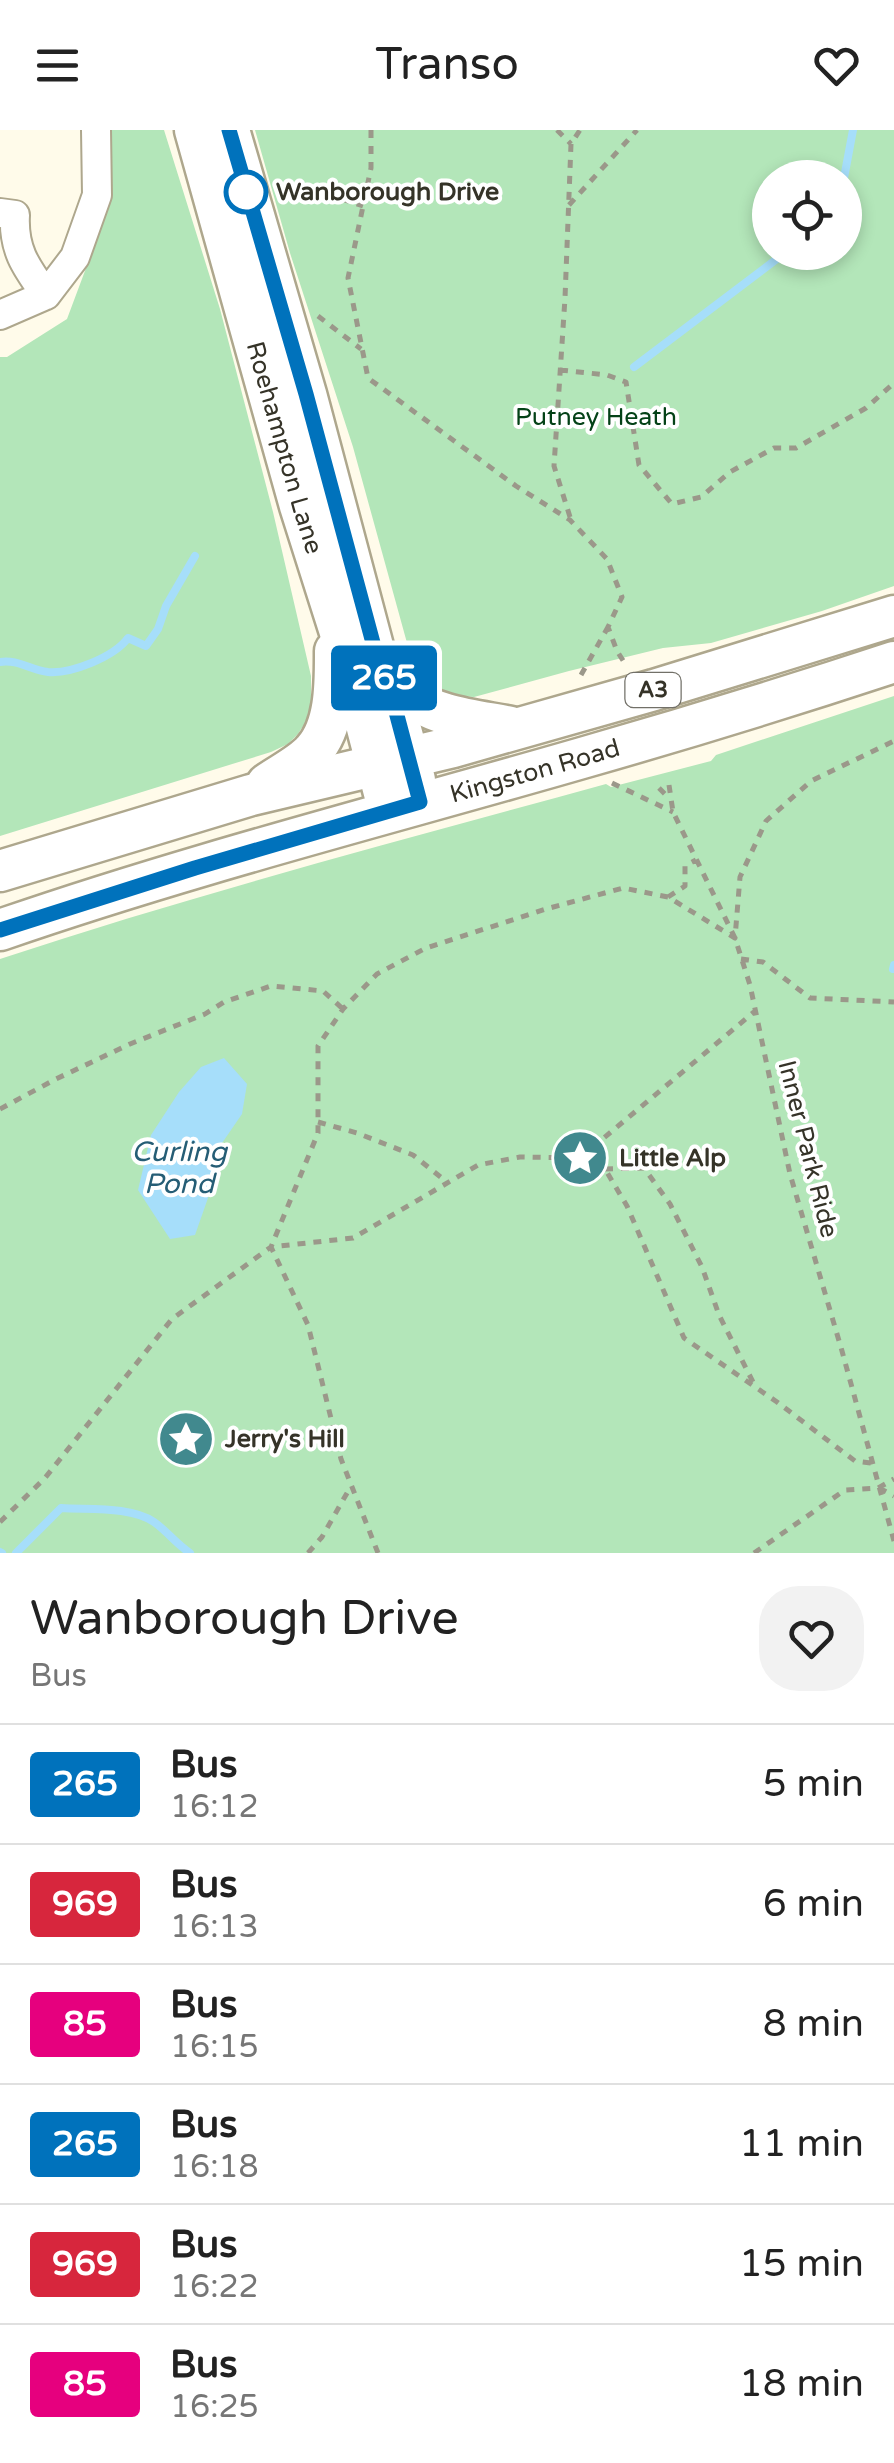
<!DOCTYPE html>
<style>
:root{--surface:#fff;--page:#f2f2f2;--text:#222;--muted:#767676;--line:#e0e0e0}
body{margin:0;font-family:"Varela Round",sans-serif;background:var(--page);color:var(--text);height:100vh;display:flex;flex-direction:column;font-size:38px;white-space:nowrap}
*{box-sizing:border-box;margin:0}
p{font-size:32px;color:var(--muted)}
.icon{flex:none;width:55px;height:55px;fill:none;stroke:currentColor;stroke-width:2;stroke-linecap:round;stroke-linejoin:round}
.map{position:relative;height:1423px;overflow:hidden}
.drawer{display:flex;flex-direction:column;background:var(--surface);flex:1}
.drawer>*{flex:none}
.badge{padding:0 20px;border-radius:8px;font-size:35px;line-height:65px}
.buttons{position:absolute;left:752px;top:30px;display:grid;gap:20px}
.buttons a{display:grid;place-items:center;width:110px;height:110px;border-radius:50%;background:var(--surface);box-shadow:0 5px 15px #0003;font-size:50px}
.map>.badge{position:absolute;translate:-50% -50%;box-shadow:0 0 0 5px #fff}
.round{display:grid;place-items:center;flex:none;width:105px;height:105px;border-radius:40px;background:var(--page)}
.head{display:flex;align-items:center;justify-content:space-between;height:170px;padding:0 30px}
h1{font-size:48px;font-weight:600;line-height:75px}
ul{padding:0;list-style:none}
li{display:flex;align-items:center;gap:30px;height:120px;padding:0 30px;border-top:2px solid var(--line)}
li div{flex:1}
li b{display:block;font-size:38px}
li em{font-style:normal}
li .badge{min-width:110px;font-weight:700;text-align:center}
header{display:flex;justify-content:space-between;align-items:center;height:130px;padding:0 30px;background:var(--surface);font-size:45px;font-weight:600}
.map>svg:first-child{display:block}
</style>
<header><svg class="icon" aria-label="menu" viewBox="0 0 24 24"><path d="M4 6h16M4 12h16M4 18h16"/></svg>Transo<svg class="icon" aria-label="heart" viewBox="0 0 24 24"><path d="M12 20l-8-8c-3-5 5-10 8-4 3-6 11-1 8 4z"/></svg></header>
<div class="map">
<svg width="894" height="1423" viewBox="0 0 894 1423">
<rect width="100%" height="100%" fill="#fffbea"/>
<path fill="#b3e6b9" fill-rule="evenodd" d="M108,0H164L220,179L273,382L311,546V577L305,593L298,604L288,614L271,622L0,706V227H7L67,189L110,74L111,17Z
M255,0H894V456L822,481L711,513L663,518L569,541L474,567L455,566L436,557L422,546L412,531L353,317L290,123ZM770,48H845V122H770Z
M894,566V1423H0V829C199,763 403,710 606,654L611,657L711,631L716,625Z"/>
<path fill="#a6defa" d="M224,928L247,954L242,984L220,1016L208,1068L195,1105L170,1109L138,1060L151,1005L179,962L201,937Z"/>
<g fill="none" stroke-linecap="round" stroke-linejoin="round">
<path stroke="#a6defa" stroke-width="8" d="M844,48L853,0
M634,237L786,122
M0,532C17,529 31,540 48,542C71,544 114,527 128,508L146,516L158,499L166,476L195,426
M893,839L894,835
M0,1422L2,1423
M16,1423L61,1378C89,1380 131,1376 154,1392C167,1401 175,1413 190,1423"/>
<g stroke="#aea78d" stroke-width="32">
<path id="minor" d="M0,83L15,85C13,120 26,137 46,165
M0,185L46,165L75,127L97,65L96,0"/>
</g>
<g stroke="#aea78d" stroke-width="45">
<g id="highway">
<path id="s1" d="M195,0L300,376L351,537L384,663"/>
<path d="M229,0L306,264L375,524L395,578L415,650"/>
<path d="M386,533C397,543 401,555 411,565C430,587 483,591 511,597"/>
<path d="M267,654C281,644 302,634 313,621C336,596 335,552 335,521"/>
<path d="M0,741L251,665L453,617L654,560L894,486"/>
<path id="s2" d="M0,800C191,734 388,684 582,628C687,598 791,566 894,532"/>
</g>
</g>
<path stroke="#9b988a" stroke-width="5" stroke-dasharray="8 8" stroke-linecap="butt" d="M371,0V38L348,148L368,248L516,356L570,390L607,429L622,467L608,497L617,521L624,532
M557,0L571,14
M279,65L318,61L363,76
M569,75L637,0
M318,186L361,219
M560,240L607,245L626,252L639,335L672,374L701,367L730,342L774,318H796L866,278L894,253
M570,387L554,336L565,168L571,14L580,0
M581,545L608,497
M612,653L673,682
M669,655L673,682L735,808L750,855L790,1044L842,1221L894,1411
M659,658L668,667
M668,767L685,756V736L696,730
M741,829L763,832L810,868L894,872
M0,979L56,949L130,914L205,884L224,872L271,856L323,861L343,879
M318,992L357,1003L413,1025L448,1053
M580,1028L754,882
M605,1039L644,1038L670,1074L702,1137L719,1185L754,1254
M879,1358L894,1366
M0,1392L45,1348L172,1189L271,1117L318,1003V916L343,879L377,844L426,818L546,779L623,758L668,767L735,808L740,747L766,691L811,651L894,611
M308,1423L322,1407L351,1356
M378,1423L341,1329L308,1195L271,1117L353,1108L478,1035L520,1027L580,1028L605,1039L627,1076L684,1208L777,1272L855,1331L871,1333
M754,1423L845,1360L878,1358L894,1349"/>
<use href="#minor" stroke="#fff" stroke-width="28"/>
<use href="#highway" stroke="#fff" stroke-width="40"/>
</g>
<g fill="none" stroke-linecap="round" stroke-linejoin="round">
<g stroke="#fff" stroke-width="22">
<path id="line" d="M0,800L195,738L420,672L395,578L376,524L306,264L229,0"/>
</g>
<use href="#line" stroke="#0072bc" stroke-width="15"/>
</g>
<defs>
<g id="sight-disc" transform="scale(2.875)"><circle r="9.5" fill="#41898e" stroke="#fff"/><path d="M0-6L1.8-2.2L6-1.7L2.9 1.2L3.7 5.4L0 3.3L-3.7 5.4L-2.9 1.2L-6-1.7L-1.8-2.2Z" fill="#fff"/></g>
</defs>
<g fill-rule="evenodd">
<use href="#sight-disc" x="580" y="1028"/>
<use href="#sight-disc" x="186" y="1309"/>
</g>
<circle fill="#fff" stroke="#0072bc" stroke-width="5" cx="246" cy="62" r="20"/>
<g text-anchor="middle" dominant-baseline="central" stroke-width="8" stroke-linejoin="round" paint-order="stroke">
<rect fill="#fff" stroke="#727068" stroke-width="2.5" x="625.5" y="543" width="55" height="34" rx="8"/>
<g font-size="22" font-weight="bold" fill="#353328">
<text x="653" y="560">A3</text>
</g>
<g font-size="25" font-weight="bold" fill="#353328" stroke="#fff" text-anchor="start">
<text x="276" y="62">Wanborough Drive</text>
</g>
<g font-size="25" fill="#044217" stroke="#fff">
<text x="596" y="287">Putney Heath</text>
</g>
<g font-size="25" fill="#353328" stroke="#fff">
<text stroke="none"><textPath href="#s1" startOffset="330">Roehampton Lane</textPath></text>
<text stroke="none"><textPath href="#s2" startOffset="558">Kingston Road</textPath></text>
<text transform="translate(808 1019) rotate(76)">Inner Park Ride</text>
</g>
<g font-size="25" font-weight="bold" fill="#353328" stroke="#fff" text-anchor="start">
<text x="619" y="1028">Little Alp</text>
<text x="225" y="1309">Jerry's Hill</text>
</g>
<g font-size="28" font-style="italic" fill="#255d75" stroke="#fff">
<text x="179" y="1022">Curling<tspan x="179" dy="32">Pond</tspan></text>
</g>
</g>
</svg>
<div class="buttons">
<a><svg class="icon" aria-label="locate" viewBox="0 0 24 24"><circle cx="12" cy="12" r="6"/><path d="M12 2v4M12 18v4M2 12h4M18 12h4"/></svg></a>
</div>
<b class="badge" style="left:384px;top:548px;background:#0072bc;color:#fff">265</b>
</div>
<section class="drawer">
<div class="head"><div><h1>Wanborough Drive</h1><p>Bus</p></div><a class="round"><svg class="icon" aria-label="heart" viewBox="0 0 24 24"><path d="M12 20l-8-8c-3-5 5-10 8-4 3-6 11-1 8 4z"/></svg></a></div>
<ul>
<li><span class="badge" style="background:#0072bc;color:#fff">265</span><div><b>Bus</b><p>16:12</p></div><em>5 min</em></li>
<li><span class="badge" style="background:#d7263d;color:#fff">969</span><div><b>Bus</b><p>16:13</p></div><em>6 min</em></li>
<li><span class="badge" style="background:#e6007e;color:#fff">85</span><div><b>Bus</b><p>16:15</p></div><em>8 min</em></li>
<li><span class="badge" style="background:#0072bc;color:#fff">265</span><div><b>Bus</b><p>16:18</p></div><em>11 min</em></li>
<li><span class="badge" style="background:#d7263d;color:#fff">969</span><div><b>Bus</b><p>16:22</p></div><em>15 min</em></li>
<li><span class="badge" style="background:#e6007e;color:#fff">85</span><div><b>Bus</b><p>16:25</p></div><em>18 min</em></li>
</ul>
</section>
